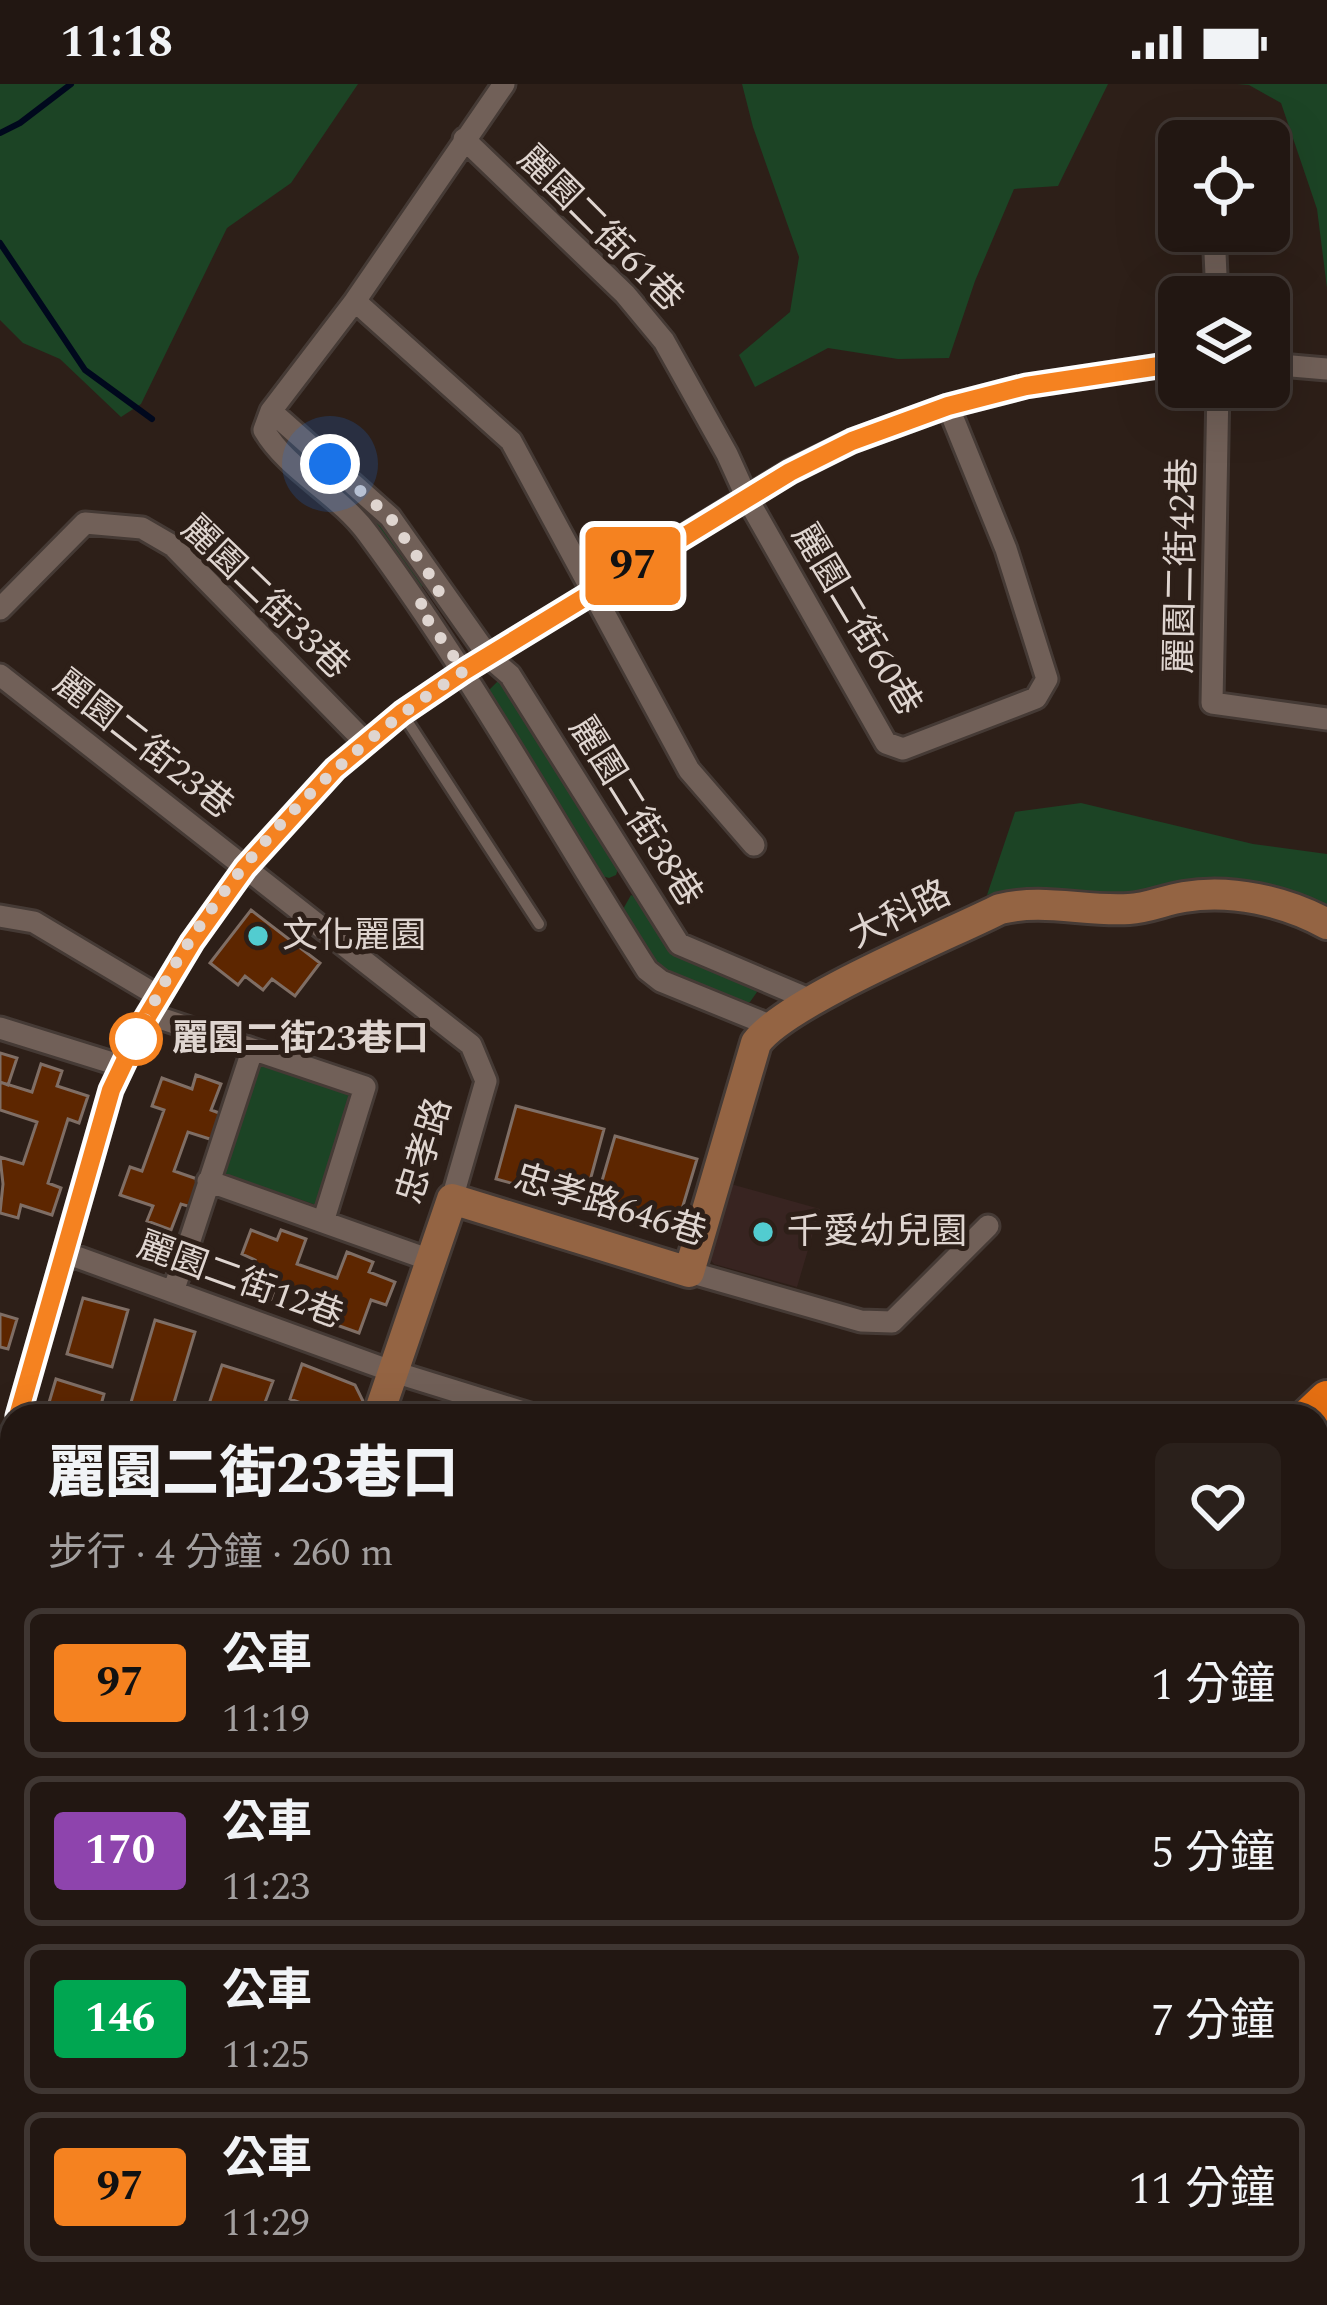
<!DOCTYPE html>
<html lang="zh-TW">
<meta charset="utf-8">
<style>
:root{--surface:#221712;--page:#2a201b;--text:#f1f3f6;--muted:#a29f9f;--line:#3f3632}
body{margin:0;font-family:Spectral,"Noto Sans TC",serif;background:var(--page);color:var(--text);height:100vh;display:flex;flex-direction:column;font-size:45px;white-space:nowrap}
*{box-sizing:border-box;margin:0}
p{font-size:39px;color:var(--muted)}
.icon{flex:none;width:66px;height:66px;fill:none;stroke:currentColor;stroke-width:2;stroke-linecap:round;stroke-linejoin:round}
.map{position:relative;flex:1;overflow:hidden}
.drawer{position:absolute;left:0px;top:1320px;width:1329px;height:903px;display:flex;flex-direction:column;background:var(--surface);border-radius:36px 36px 0 0;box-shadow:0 12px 48px #0002,0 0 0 3px var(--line)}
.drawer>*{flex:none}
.badge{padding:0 24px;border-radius:9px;font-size:42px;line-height:78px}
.fabs{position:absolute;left:1158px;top:36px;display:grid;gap:24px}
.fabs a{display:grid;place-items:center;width:132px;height:132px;border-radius:18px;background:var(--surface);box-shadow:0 12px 48px #0002,0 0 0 3px var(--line);font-size:60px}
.you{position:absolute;width:60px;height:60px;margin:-30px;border:9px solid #fff;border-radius:50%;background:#1a73e8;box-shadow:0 0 0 18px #1a73e833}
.map>.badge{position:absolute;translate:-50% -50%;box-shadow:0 0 0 6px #fff}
.round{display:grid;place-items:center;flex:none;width:126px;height:126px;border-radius:18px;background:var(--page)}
.summary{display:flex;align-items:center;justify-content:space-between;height:204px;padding:0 48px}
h1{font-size:57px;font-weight:800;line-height:90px}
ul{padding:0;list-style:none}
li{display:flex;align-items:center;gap:36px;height:150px;margin:0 24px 18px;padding:0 24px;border:6px solid var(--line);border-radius:18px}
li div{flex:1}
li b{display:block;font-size:45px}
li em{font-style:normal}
li .badge{min-width:132px;font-weight:700;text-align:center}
.status{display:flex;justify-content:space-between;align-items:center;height:84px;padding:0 60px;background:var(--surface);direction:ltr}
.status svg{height:33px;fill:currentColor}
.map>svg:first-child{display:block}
</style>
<div class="status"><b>11:18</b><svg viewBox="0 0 49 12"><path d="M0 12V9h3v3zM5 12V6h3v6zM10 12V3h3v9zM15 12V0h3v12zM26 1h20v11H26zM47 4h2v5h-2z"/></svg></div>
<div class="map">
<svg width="1327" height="2221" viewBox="0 0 1327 2221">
<rect width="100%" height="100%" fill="#2d1f18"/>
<path fill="#382421" d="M727,1099L820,1125L797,1203L714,1180L705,1170Z
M0,1587L12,1590V2081L0,2078Z"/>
<path fill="#1c4425" d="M0,0H358L291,99L227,144L141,320L121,333L60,275L23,259L0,236Z
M742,0H1108L1058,102L1014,105L975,197L949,274L898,275L828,264L755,303L739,271L790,228L799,173L753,43Z
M1237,0H1327V204L1317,125L1281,19L1249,1Z
M274,345L284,348L385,440L423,499L421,508L280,358Z
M498,597L505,601L619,782L616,791L609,794L599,791L486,609Z
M1081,719L1253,760L1327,770V824C1290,803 1243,792 1200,795C1175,797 1151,809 1126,809C1077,808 1035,799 987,811L1015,728Z
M631,811L642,816L674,868L750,899L757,908L750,918L740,920L666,891L622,827Z
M259,980L355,1012L319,1122L222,1089Z
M1327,1654V2203L1312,2221H967L971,2211H1317V1665Z
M557,2211H644L642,2221H554Z"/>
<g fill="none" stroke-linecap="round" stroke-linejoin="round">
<path stroke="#00081d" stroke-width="6" d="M0,49L20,39L71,0
M0,159L85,286L152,335"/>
<path stroke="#00081d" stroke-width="36" d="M1317,1446L1327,1432
M811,2221L814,2211"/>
</g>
<path fill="#5d2600" stroke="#7f6e65" stroke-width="3" d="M251,826L320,879L295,912L272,895L263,906L245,892L238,901L210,879Z
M0,969L17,974L8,1001L0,998Z
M41,980L62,987L57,1002L88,1012L79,1039L68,1035L48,1099L61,1104L52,1131L21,1121L18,1134L0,1129L3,1100L0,1073L23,1080L37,1038L0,1026V998L32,1008Z
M196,991L221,1000L211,1026L222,1030L213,1056L188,1048L174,1087L200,1096L191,1123L181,1120L171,1146L147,1137L153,1122L120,1111L130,1083L142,1087L164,1026L152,1022L162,994L192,1005Z
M516,1022L604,1045L584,1119L496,1095Z
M615,1052L697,1075L676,1145L595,1121Z
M251,1146L277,1156L281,1146L306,1155L297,1180L337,1194L347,1168L373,1178L369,1188L395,1198L386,1221L371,1216L359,1249L331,1239L336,1226L275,1204L271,1215L244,1205L255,1176L242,1170Z
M83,1214L128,1226L112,1283L67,1270Z
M0,1230L17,1235L8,1265L0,1263Z
M155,1236L195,1248L170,1332H127Z
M302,1280L355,1301L363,1317L358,1332H324L326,1328L290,1315Z
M222,1281L273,1297L260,1332H205Z
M56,1295L104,1310L98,1332H45Z
M12,1443V1538L0,1534V1484Z
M1,1781L12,1784V1857L6,1879L0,1877L6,1838L0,1836Z
M0,1878L12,1882V1929L0,1926Z
M0,2025L12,2029V2067L0,2063Z
M310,2211H315L344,2219L307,2221Z"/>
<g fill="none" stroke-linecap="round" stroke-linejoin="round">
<g stroke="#453a35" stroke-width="16">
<path id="lane" d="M402,629L539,840"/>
</g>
<g stroke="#453a35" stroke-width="27">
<path id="street" d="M504,0L355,217L511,357L689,686L754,761
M1211,52V57
M464,55L625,210L664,257L727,370L747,414L886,659L903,665L1036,614L1047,595L1006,465L948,322
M1214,147L1217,213
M355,217L271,327L264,346C287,386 340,411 368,450C471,589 554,740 647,886L661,897L769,941
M1269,280L1327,285
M1218,303L1212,619L1327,635
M271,327L390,433L489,573L510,591L679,860L813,917
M0,525L85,439L142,444L173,462L365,658
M0,591L471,961L486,997L452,1115
M0,832L34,838L158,912
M148,930L365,1003L323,1138
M0,944L122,982
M208,1097L430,1176
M66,1169L391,1287L536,1332
M689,1188L861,1237L892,1238L988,1142
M173,1208L252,967
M18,1332L111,1006L142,941L192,858L245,784L335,685L402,629L464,587L790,387L852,357L948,322L1026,302L1179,279
M0,1387L12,1352
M0,1560L12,1563
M0,2089L12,2092
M430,2211L465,2221
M0,2213L27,2221"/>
</g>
<g stroke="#453a35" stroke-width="36">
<path id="secondary" d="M378,1332L452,1115L689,1188L756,959C785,918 948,851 1000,825C1044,814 1085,828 1129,825C1148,824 1165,816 1184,813C1231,805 1285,817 1327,840
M107,2221L110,2211"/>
</g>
<g stroke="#453a35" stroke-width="42">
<path id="highway" d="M1309,1332L1327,1315
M1317,1385L1327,1375
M1317,1501L1327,1490
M1317,1602L1327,1590
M737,2221L741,2211
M858,2221L863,2211
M931,2221L935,2211"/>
</g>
<path stroke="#71645e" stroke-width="3" stroke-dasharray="6 9" stroke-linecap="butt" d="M585,2221L586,2211"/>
<use href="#lane" stroke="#716058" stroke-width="10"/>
<use href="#street" stroke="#716058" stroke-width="21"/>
<use href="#secondary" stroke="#946443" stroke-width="30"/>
<use href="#highway" stroke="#e56f12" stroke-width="36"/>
</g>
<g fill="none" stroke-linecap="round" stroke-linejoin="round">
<g stroke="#fff" stroke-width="27">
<path id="line" d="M18,1332L111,1006L142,941L192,858L245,784L335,685L402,629L464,587L790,388L852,357L948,322L1026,302L1179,279"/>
</g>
<use href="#line" stroke="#f58220" stroke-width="18"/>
<path stroke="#dfd5d0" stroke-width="12" stroke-dasharray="0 21.6" d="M136,955C204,805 326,675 464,587L418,522L440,506L390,433L330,380"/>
</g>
<g fill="#52ccd0" stroke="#2d1f18" stroke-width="4.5">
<circle cx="258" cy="852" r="12"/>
<circle cx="763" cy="1148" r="12"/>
</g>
<circle fill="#fff" stroke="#f58220" stroke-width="6" cx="136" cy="955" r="24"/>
<g text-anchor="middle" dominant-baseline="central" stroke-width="10" stroke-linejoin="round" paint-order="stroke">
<g font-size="36" fill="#dfd5d0" stroke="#2d1f18">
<text transform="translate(600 145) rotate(45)">麗園二街61巷</text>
<text transform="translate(1182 482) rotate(-89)">麗園二街42巷</text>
<text transform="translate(265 514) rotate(44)">麗園二街33巷</text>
<text transform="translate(856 536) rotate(59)">麗園二街60巷</text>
<text transform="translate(143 661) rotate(38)">麗園二街23巷</text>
<text transform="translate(635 728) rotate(58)">麗園二街38巷</text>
<text transform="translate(900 831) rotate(-26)">大科路</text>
<text transform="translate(425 1067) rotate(-73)">忠孝路</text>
<text transform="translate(610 1122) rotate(17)">忠孝路646巷</text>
<text transform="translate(240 1197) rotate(20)">麗園二街12巷</text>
</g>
<g font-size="36" fill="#dfd5d0" stroke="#2d1f18" text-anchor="start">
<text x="282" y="852">文化麗園</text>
<text x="787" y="1148">千愛幼兒園</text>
</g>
<g font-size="36" font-weight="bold" fill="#dfd5d0" stroke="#2d1f18" text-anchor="start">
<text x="172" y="955">麗園二街23巷口</text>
</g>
</g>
</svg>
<div class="fabs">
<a><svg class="icon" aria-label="locate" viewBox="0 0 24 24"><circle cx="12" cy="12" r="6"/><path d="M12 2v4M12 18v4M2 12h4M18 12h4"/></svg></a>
<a><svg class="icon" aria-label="layers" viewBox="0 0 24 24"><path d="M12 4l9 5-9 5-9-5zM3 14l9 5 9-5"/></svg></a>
</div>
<div class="you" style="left:330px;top:380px"></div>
<b class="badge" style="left:633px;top:482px;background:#f58220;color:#111">97</b>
<section class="drawer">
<div class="summary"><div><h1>麗園二街23巷口</h1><p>步行 · 4 分鐘 · 260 m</p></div><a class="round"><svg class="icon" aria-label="heart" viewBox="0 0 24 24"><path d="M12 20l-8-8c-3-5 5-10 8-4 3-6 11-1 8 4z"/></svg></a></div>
<ul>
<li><span class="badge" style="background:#f58220;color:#111">97</span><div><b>公車</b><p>11:19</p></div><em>1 分鐘</em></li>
<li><span class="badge" style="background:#8e44ad;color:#fff">170</span><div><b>公車</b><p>11:23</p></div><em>5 分鐘</em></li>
<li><span class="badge" style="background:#00a651;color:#fff">146</span><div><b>公車</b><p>11:25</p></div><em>7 分鐘</em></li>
<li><span class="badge" style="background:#f58220;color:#111">97</span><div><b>公車</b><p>11:29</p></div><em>11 分鐘</em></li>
</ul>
</section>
</div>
